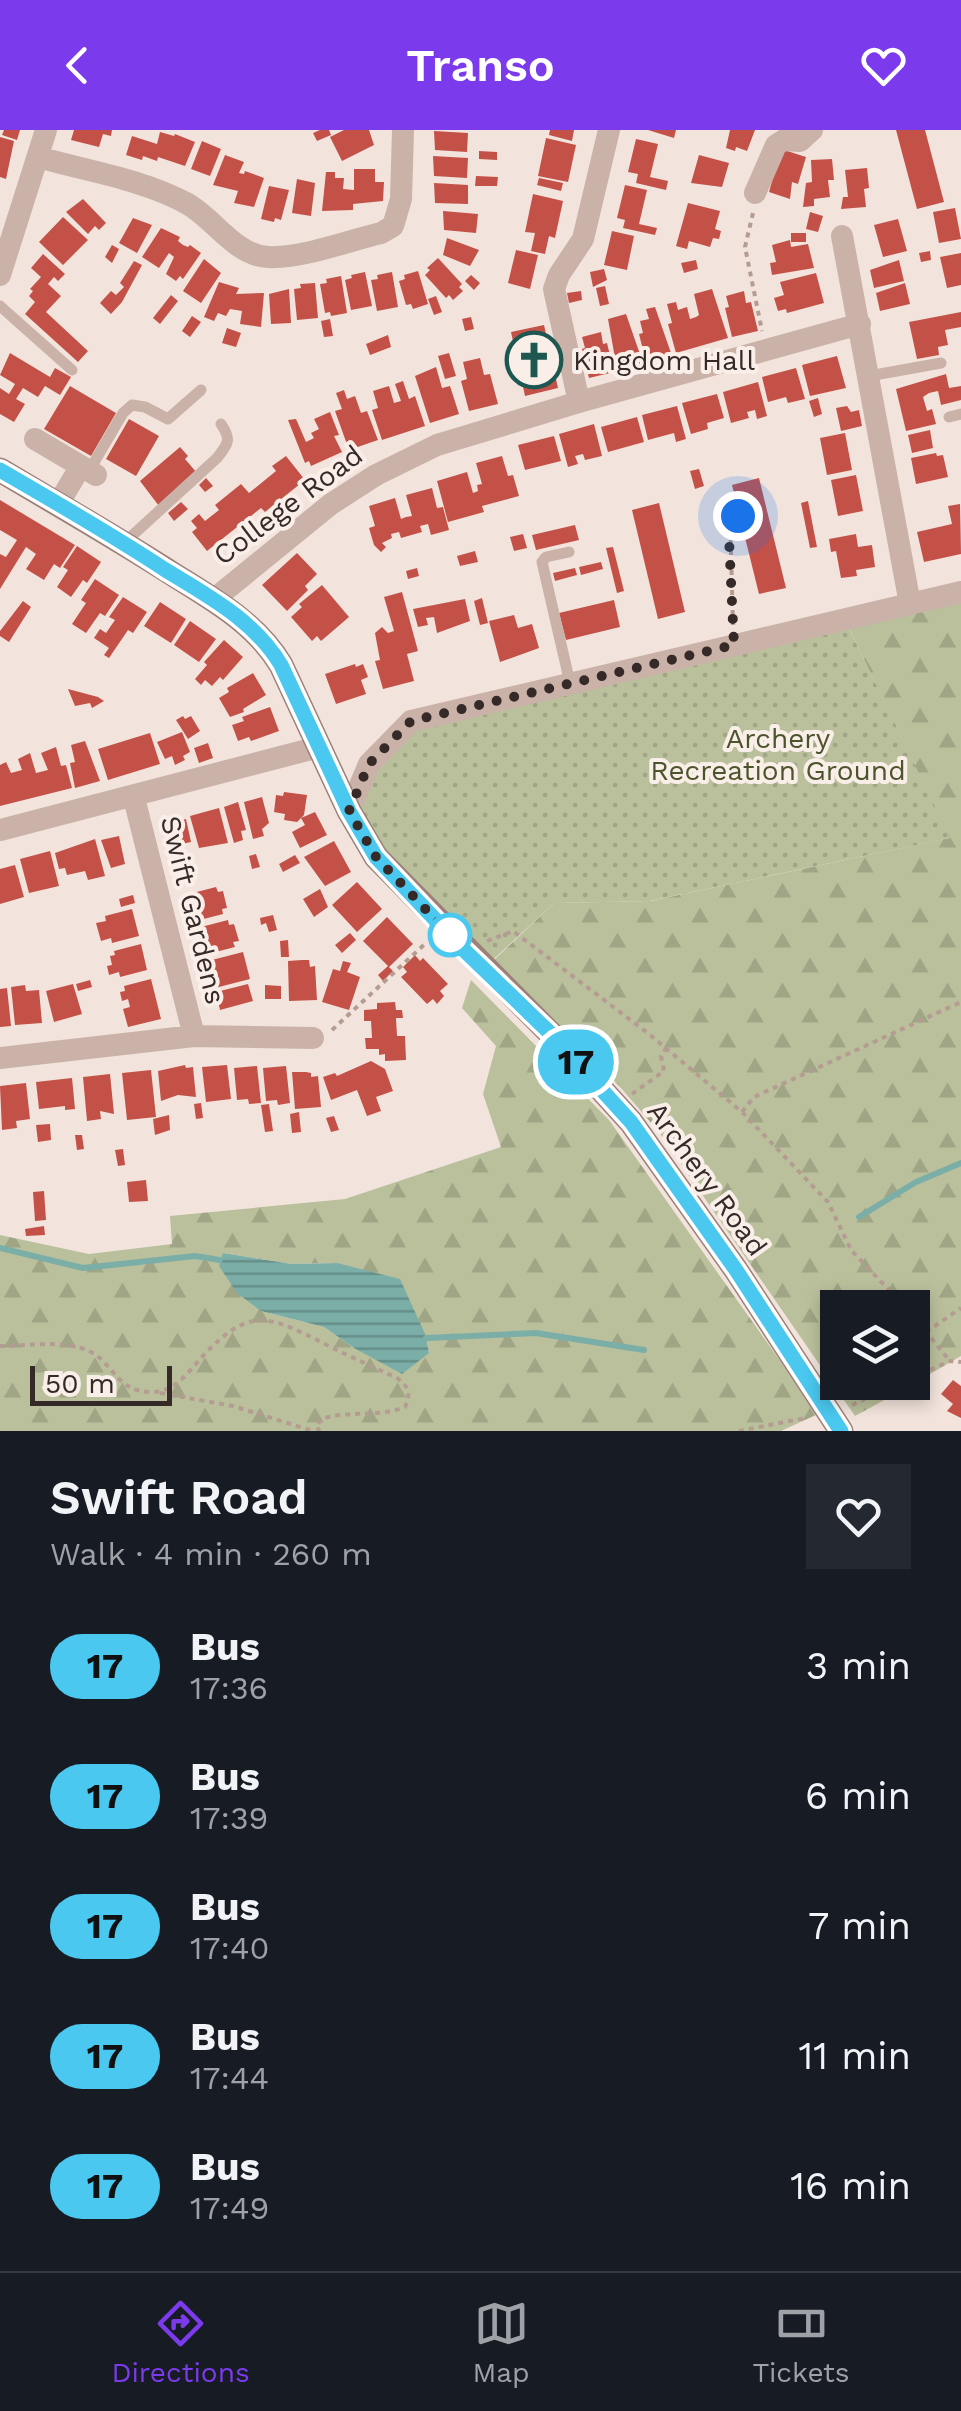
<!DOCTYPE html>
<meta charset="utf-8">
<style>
:root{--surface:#171b24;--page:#242831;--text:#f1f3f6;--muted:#9ea1a6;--line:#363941;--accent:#7c3aed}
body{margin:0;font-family:"Work Sans",sans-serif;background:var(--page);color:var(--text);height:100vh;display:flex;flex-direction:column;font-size:38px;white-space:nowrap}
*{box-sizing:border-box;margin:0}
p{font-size:32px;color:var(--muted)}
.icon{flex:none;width:55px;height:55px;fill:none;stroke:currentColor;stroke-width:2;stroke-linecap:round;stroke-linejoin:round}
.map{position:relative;height:1301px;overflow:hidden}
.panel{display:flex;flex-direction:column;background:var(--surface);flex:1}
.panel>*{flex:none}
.badge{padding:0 20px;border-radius:32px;font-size:35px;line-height:65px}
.controls{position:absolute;left:820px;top:1160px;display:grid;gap:20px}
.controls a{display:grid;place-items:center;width:110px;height:110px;border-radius:0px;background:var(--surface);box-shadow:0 5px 15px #0003;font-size:50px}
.scale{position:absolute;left:30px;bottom:25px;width:142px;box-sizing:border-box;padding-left:10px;border:5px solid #362a28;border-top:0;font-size:28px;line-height:35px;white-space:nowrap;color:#362a28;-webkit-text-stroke:8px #f9efe8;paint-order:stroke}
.you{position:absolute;width:50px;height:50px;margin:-25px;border:8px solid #fff;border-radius:50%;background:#1a73e8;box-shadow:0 0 0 15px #1a73e833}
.map>.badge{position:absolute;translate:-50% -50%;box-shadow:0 0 0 5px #fff}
.round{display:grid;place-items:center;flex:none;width:105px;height:105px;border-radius:0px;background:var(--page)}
.headline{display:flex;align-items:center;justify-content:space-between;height:170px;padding:0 50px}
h1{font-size:48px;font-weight:600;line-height:75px}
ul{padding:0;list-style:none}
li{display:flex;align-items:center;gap:30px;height:130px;padding:0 50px}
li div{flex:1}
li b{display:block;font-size:38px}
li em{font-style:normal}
li .badge{min-width:110px;font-weight:700;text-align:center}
header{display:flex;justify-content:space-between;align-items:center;height:130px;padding:0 50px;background:var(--accent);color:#fff;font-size:45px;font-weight:600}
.tab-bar{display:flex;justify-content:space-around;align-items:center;height:140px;border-top:2px solid var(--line);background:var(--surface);font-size:28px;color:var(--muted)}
.tab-bar a{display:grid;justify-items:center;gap:5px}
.tab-bar .current{color:var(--accent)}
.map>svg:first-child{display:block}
</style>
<header><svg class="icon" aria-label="back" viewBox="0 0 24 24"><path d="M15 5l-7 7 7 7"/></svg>Transo<svg class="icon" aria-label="heart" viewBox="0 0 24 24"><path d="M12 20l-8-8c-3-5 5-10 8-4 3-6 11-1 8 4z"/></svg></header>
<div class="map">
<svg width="961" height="1301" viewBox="0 0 961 1301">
<defs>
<pattern id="forest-firs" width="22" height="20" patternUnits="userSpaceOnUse" patternTransform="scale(2.5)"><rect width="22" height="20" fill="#bac09c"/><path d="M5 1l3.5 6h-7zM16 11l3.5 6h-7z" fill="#a0a586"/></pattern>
<pattern id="park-dots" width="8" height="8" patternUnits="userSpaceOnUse" patternTransform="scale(2.5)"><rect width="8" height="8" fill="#bac09c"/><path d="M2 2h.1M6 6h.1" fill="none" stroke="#a0a586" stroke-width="1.8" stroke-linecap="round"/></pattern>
<pattern id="water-rules" width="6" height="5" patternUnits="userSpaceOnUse" patternTransform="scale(2.5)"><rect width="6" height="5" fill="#7caea8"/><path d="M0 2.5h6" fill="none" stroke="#668e89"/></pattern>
</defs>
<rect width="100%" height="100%" fill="#f2e4dc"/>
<path fill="url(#forest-firs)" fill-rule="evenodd" d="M961,469V1226L920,1250L909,1266L888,1268L855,1286L659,1002L621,958L494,830L554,773L650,771L949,708L848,496ZM838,1178H912V1252H838Z
M471,850L609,990L818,1284L781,1301H0V1105L89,1124L172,1114L170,1086L345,1069L501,1017L483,964L496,916L462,878ZM223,1123L292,1134L336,1133L350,1138L426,1206L429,1223L354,1218L324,1197L261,1181Z"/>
<path fill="url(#park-dots)" d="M845,490L950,708L649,771L554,773L483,839L349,681L411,591Z"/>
<path fill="url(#water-rules)" d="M223,1123L292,1134L337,1133L400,1149L426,1206L429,1223L402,1244L354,1218L324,1197L261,1181L237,1163L219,1136Z"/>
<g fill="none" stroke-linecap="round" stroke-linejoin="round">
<path stroke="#7caea8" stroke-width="6" d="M859,1087L916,1052L961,1033
M0,1118L83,1138L195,1126L220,1130
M426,1208L536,1203L644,1220"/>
</g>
<path fill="#c45148" d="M4,0H20L17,10L2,5Z
M74,0H112L111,6L103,4L99,17L71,10Z
M320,0H329L331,5L317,11L313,3Z
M344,0H369L374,15L342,31L330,7Z
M550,0H574L572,11L549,5Z
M648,0H676L674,8Z
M730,0H755L747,21L736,17L735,21L726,18Z
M896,0H925L944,72L917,79Z
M434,1L468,3L467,22L435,20Z
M160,2L174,6L175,4L195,12L185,36L158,27L157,31L143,26L142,30L126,25L132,6L157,14Z
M0,7L14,11L6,49L0,47Z
M546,8L576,15L568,52L538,46Z
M636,9L658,14L650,47L668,51L666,60L636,53L638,44L628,42Z
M202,11L221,19L210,46L191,39Z
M781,19L806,27L798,54L792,52L790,69L769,62Z
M479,21L497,22V30L479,29Z
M225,25L244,32L239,43L244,44L245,41L264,48L254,77L234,73L238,61L213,55Z
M699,25L729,33L722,57L691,53Z
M433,26L468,28L467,48L434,46Z
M832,29L834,50H828L830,67L814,69V76L803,77L806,53L812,52L811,30Z
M867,38L869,58L864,59L866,77L841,79L843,67H848L845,40Z
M354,39H375V52H384L383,71L353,74V80L322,81L326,42H335V48H344L343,59L354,60Z
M476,46L498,47L497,56H475Z
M539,48L563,53L561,61L537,55Z
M297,49L315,53L311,86L292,83Z
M434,53L468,55V74L435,73Z
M625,55L647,60L639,94L657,98L655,105L623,98L625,90L617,88Z
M269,56L289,60L281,90L275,88L274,92L261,89Z
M533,64L563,71L555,108L549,106L545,124L531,121L535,103L525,102Z
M83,69L106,93L99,100L95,96L88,104L66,82Z
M688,73L720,81L715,99L721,101L719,109L713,108L710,117L689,111L687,119L676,116Z
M955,78L961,109L939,113L933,82Z
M443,81L478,84L476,103L444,100Z
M810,82L823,86L818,102L806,99Z
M63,87L88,110L63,135L39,112Z
M133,88L152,95L137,123L119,113Z
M898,89L907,121L883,127L874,95Z
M161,98L180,107L178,111L183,115L188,117L190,115L201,123L183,149L180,146L176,151L166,144L174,127L169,123L159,138L142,127Z
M612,101L634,106L627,140L604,135Z
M791,103H806V112H791Z
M447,108L479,120L470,136L443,125Z
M790,110L791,117L808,114L814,138L772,145L770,133L776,132L772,115Z
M112,115L119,119L112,133L105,127Z
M516,120L538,125L530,159L508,153Z
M930,121L931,130L921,132L919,123Z
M961,123V155L947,158L940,127Z
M43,124L65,144L58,151L54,147L48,154L61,166L46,182L88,221L78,232L25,184L35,172L29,166L33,161L30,159L41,147L31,138Z
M438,128L462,154L459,157L463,161L453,170L449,165L446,168L425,145L430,140L427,138Z
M204,129L221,143L201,173L183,161Z
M696,130L698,139L684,143L681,133Z
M899,130L904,151L874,158L870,140Z
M134,131L142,135L122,172L111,184L100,173L111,161L116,165L124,157L120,153Z
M604,139L607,150L593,157L590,142Z
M418,141L428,174L413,179L411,174L406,175L399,151L405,149L404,145Z
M365,142L372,176L351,180L345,150L352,148L351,145Z
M392,142L398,177L377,181L371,150L378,149L377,145Z
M816,143L824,173L787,183L786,179L778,181L774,168L784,165L780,152Z
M471,145L480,153L474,160L465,151Z
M341,146L347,183L331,186L330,182L325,183L320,154L327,153L326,149Z
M219,152L239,158L236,164L264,163L261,197L240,194L242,181L230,179L226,186L218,183L214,191L204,187Z
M315,153L318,188L297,190L294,159L301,158L300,154Z
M905,153L910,174L880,181L876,163Z
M605,156L609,174L600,176L596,158Z
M289,159L291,193L271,194L269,164Z
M712,159L728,208L676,223L668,194L672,193L667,174L676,172L678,180L687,177L690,189L696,187L699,185L694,164Z
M581,161L582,170L569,173L567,163Z
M744,161L746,173L751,172L758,201L732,207L725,178L729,177L726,166Z
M171,165L178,171L160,194L153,188Z
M436,166L442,182L434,185L428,169Z
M655,177L672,226L646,232L639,204L643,203L640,191L649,189L646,179Z
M961,182V197L945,200L948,215L938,217L939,225L917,229L909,192Z
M626,184L643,233L617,239L608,189Z
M192,186L201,192L190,207L182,201Z
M471,187L474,199L465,201L462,189Z
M330,189L333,206L324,207L321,191Z
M544,195L558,258L525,266L511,202Z
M227,198L241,203L236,217L222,213Z
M601,202L603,214L607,213L614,242L589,248L582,219L585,218L582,207Z
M388,205L391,217L370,225L366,214Z
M10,223L50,247L55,238L71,247L60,265L45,256L38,267L23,258L16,269L25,274L14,292L0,284V258L9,264L15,254L0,245Z
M449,223L456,246L445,249L438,226Z
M837,226L846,258L810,266L802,235Z
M480,228L484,245L490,244L498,274L469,281L461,251L467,249L463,232Z
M436,237L442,258L450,256L459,284L430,293L415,246Z
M796,238L805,269L788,273L786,267L768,272L762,247Z
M946,244L949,258L961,256V270L941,275L938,261L929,263L923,267L927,281L932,279L936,294L906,301L896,259Z
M403,251L409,269L415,266L425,296L382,310L372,280L378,278L373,261L389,256L394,273L401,271L395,254Z
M758,252L767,286L757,289L755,280L747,282L749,288L731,293L723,262Z
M70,256L116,283L91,326L44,299Z
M344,260L347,269L355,266L361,283L367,281L378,310L349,320L335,281L342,279L336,263Z
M717,264L724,288L707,293L708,299L691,304L682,273Z
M818,268L822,284L814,287L809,271Z
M677,276L686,309L676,312L674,303L648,310L642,285Z
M847,276L851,282L859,280L862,296L841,301L836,278Z
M330,282L339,305L334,306L342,322L311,336L309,331L305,333L288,290L296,289L306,312L314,308L311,303L319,299L314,289Z
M637,287L644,312L608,322L601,297Z
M129,289L159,306L136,346L106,329Z
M594,294L602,326L585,330L583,324L575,326L578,334L568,337L559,304Z
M930,300L933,318L912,323L908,305Z
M845,303L852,340L827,345L820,308Z
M554,306L561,331L525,340L518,315Z
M180,317L188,326L185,329L197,343L159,376L140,351Z
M936,323L937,326L943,325L948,347L916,354L911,328Z
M286,326L305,350L265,382L261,378L207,421L192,402L197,398L191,391L199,384L205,391L219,380L215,375L241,354L249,363L276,341L272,336Z
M502,326L508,346L513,345L519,366L482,376L484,382L448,392L437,351L467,342L473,363L478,361L477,355L482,354L476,333Z
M699,339L704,356L695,359L690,341Z
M856,345L863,381L838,386L831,350Z
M206,348L213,356L205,362L199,355Z
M759,348L786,458L759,464L732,355Z
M432,358L437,378L443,377L449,400L431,405L428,394L420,396L422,402L401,408L399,402L391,404L392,408L382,413L386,417L381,422L374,415L369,398L375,396L369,376L395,368L401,389L406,387L412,386L406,365Z
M0,370L75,415L60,438L54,434L44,450L26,439L36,424L26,417L0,459V424L6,427L17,410L0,400Z
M808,371L817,417L810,418L801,373Z
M181,372L188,379L174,391L168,383Z
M659,373L685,482L658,489L632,380Z
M960,374L961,424L924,432L917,402L952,394L948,376Z
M575,395L579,410L536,420L532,405Z
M523,404L527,418L514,421L510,407Z
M856,404L858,417L872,415L875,437L856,440L857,446L841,448L836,421L831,422L829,409Z
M77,416L101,432L87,453L83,450L71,467L57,457L68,440L63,437Z
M613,417L624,461L617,463L606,418Z
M475,421L478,432L460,436L457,426Z
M297,423L317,444L305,456L308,460L287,481L262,455Z
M601,432L603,439L581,445L579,437Z
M417,438L419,446L408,449L406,441Z
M575,438L577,445L555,451L553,443Z
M95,449L119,465L105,486L100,483L86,503L72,494L86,473L81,470Z
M322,455L349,487L321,511L317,506L312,511L291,487L302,477L299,474Z
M402,462L418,521L407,524L414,551L383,559L375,531L380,530L375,503L382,497L388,503L394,501L384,467Z
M123,467L147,482L133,503L128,500L109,528L104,525L109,518L94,508L100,499L106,503L115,490L109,487Z
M482,468L488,493L480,495L474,471Z
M465,469L470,491L437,503L434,487L426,488L428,495L418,497L413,479Z
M614,470L620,497L566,510L559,483Z
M23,471L31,477L9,512L0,506V501Z
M160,472L186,489L171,513L144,496Z
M514,485L518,498L532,494L539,518L500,532L489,491Z
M190,491L216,509L199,532L174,515Z
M224,510L243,527L223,550L220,547L212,556L205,550L201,555L195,549L207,535L204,532Z
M355,534L356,537L363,534L368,547L361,550L366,564L336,574L325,544Z
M253,543L266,565L243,579L244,582L230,587L219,568L229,562L227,558Z
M68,559L98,567L104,571L92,578L90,573L75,576Z
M270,577L279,601L251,611L249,607L238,611L232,595L244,591L242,587Z
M183,586L185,589L191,586L200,601L188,609L176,590Z
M182,602L190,622L183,626L185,630L175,635L172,626L165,629L157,612Z
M150,603L160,634L108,650L98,619Z
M85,611L100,651L75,658L70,633L75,632L71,615Z
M208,613L213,628L199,633L194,618Z
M56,617L61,636L66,635L72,658L0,676V635L6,632L11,643L22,640L18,629L30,623L36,643L48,640L41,623Z
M284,662L307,665L304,685L297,692L284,690L285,684L274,682L276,665L283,666Z
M262,667L269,693L262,699L264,706L253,709L244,672Z
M238,672L246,700L241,701L243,710L234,713L224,677Z
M219,678L228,713L199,718L190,686Z
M315,682L327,705L300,718L292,702L305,695L301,688Z
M186,689L191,712L182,714L183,719L176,721L169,693Z
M119,706L125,734L111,738L101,710Z
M95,709L105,746L88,750L85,741L67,745L65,738L59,739L55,723Z
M334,711L351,742L325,756L304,727Z
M50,721L59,756L29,763L20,729Z
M256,724L260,737L252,739L249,726Z
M295,725L300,733L283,742L279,734Z
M15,735L24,767L0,774V739Z
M357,752L382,779L357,802L332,775Z
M216,757L218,762L223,761L227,778L222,779L223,784L196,791L189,764Z
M320,759L328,777L314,787L303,769Z
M133,765L135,773L121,777L119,769Z
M132,779L139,806L112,813L111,808L101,811L96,793L106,791L105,786Z
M273,785L277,800L269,802L266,793L261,795L260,788Z
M387,787L413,814L389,837L363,811Z
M228,790L229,795L234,794L239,811L233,812L235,817L208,824L201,797Z
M350,803L356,810L342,823L335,815Z
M288,810L289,827H281L280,811Z
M141,814L147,840L120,847L119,842L109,845L107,836L112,835L110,826L115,825L114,821Z
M243,822L250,849L215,858L208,831Z
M415,825L420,831L423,828L448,854L440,861L444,866L437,874L433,869L427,874L401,847L407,842L403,837Z
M302,830H309L310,837L315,836L317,870L289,871L288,831Z
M343,831L351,833L347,842L360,847L349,880L322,872L333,839L340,841Z
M388,836L393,841L383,851L378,845Z
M151,849L161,889L128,897L123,879L130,877L128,869L122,871L120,862L125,861L124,856Z
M90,850L92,857L78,861L76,854Z
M73,854L82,884L54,892L46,861Z
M248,854L253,871L220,880L216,862Z
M25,855L26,861L39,860L42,893L15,895L11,857Z
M265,855L281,856V869H265Z
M7,858L11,896L0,897V859Z
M395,872L396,880H402L403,888H396L397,906H405L406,930L385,931V924L379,925V919H366L365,908H372L371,891H364V880L377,879V873Z
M371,931L385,939L393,961L376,967L381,981L367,986L357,960L331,970L323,947L335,943L337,946Z
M185,935L186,938L193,937L196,967L178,965L161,971L158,941Z
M227,935L231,969L206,972L202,937Z
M257,936L261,973L249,974L248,969L237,970L234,938Z
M286,936L290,973L278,975L277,970L266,971L263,938Z
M151,940L156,987L127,990L122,943Z
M292,942H306L311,943V947L318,946L321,977L295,979Z
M110,944L114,984L100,981L101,989L87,991L83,947Z
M72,948L75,979L65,980V976L39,979L36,952Z
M26,953L30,989L16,991L17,998L2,1000L0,956Z
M201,973L203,988L196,989L194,974Z
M269,974L273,1001L265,1002L261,975Z
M299,982L301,1002L292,1003L290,984Z
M169,985L170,1000L155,1005L153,989Z
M334,986L339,1000L331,1002L326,988Z
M50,994L51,1010L38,1012L36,995Z
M75,1005H82L84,1019L77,1020Z
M123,1019L125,1035L118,1036L115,1020Z
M146,1050L148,1071L129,1072L127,1052Z
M44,1061L46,1090L35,1091L33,1062Z
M44,1096L45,1105L26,1106L25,1099Z
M953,1250L961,1256V1288L947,1281L953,1274L941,1264Z"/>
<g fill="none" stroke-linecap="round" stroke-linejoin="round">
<path stroke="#b59c92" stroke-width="4" stroke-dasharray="5 5" stroke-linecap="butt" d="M753,83L745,117L762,201
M733,495L730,384L738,385L742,408
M487,811L513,801L649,904L742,982L828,1072L851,1120L906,1178
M332,900L427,812
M632,964L664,941L661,926L666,918
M742,982L754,967L961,872
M912,1185L950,1231
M926,1202L961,1178
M0,1216C28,1216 66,1209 91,1222C114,1234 117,1263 153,1262C175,1261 187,1244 201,1228C251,1174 269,1186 327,1215C350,1227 374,1237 397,1248C409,1257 411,1263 405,1277C377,1288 349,1280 321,1289L316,1297L320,1301
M912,1248L950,1231L961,1232
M160,1263L233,1276L313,1301
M852,1275L902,1252
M739,1301L805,1288"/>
<path stroke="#cab2a8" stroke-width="11" d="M0,176L72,240
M869,246L941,233
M949,287L961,284
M89,341L123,283L132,275L145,277L168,289L201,260
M124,413L217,328C228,314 232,310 221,294
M569,422L546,427L542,432L570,553"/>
<path stroke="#cab2a8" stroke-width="22" d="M38,27C86,41 142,49 186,73C214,88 234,125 268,127C301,129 347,111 381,103L393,96L401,69L403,0
M755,63L776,15L784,10L800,11L812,0
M842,106L910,474
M0,145L46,0
M579,272L554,159L559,145L583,109L609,0
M35,309L96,345
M58,374L81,336
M213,470L331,374L376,345L437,315L579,272L860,194
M134,668L194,906
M349,681L369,634L411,591L961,462
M0,700L319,617
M0,928L194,906L313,908"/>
<path stroke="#9d807a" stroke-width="25" d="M0,340C57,374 115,407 171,443C212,469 255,492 281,535L349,681L376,727L549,902L631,992L736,1140L841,1301"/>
</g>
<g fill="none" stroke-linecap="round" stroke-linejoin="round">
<g stroke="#fff" stroke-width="22">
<path id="line" d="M0,340C55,372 111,404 164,439C208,466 254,490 281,535L349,681L376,727L464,820L549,902L631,992L736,1140L841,1301"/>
</g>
<use href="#line" stroke="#4ac8ef" stroke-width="15"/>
<path stroke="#362a28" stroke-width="10" stroke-dasharray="0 18" d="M450,805L376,727L349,681L369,634L411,591L734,515L728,387L730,384L738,386"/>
</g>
<defs>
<g id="church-ring" transform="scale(2.875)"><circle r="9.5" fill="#f9efe8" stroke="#1e5751" stroke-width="1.5"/><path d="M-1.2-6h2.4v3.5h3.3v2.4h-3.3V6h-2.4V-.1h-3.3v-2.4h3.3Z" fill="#1e5751"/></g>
</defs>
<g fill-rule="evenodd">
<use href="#church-ring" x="534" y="230"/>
</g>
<circle fill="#fff" stroke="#4ac8ef" stroke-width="5" cx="450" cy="805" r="20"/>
<g text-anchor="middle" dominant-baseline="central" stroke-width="8" stroke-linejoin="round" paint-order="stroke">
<g font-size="28" fill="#362a28" stroke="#f9efe8" text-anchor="start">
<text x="573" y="230">Kingdom Hall</text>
</g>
<g font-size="28" fill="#362a28" stroke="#f9efe8">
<text transform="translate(288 375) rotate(-37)">College Road</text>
<text transform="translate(193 780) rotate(76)">Swift Gardens</text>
<text transform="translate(707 1049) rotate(54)">Archery Road</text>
</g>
<g font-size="28" fill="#4c542c" stroke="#f9efe8">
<text x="778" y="608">Archery<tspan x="778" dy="32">Recreation Ground</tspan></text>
</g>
</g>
</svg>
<div class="controls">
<a><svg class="icon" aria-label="layers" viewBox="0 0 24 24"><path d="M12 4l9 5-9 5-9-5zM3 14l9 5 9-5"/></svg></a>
</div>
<div class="scale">50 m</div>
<div class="you" style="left:738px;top:386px"></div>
<b class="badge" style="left:576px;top:932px;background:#4ac8ef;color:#111">17</b>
</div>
<section class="panel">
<div class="headline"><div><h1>Swift Road</h1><p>Walk · 4 min · 260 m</p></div><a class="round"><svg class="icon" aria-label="heart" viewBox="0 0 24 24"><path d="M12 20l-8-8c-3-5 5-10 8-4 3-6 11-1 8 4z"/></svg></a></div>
<ul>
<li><span class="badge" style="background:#4ac8ef;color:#111">17</span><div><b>Bus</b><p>17:36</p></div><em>3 min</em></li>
<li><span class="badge" style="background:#4ac8ef;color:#111">17</span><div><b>Bus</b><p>17:39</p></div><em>6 min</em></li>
<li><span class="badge" style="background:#4ac8ef;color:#111">17</span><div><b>Bus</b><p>17:40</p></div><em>7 min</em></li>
<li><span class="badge" style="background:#4ac8ef;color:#111">17</span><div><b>Bus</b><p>17:44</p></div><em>11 min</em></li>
<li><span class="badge" style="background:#4ac8ef;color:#111">17</span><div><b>Bus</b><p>17:49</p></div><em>16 min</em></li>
</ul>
</section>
<nav class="tab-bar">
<a class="current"><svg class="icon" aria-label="directions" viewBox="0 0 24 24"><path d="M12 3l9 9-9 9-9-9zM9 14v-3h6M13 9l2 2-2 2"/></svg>Directions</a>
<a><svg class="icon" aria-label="map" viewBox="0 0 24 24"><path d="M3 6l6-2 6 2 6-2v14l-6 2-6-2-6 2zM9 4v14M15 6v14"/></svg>Map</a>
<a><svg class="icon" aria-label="tickets" viewBox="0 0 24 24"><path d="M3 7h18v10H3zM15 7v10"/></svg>Tickets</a>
</nav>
